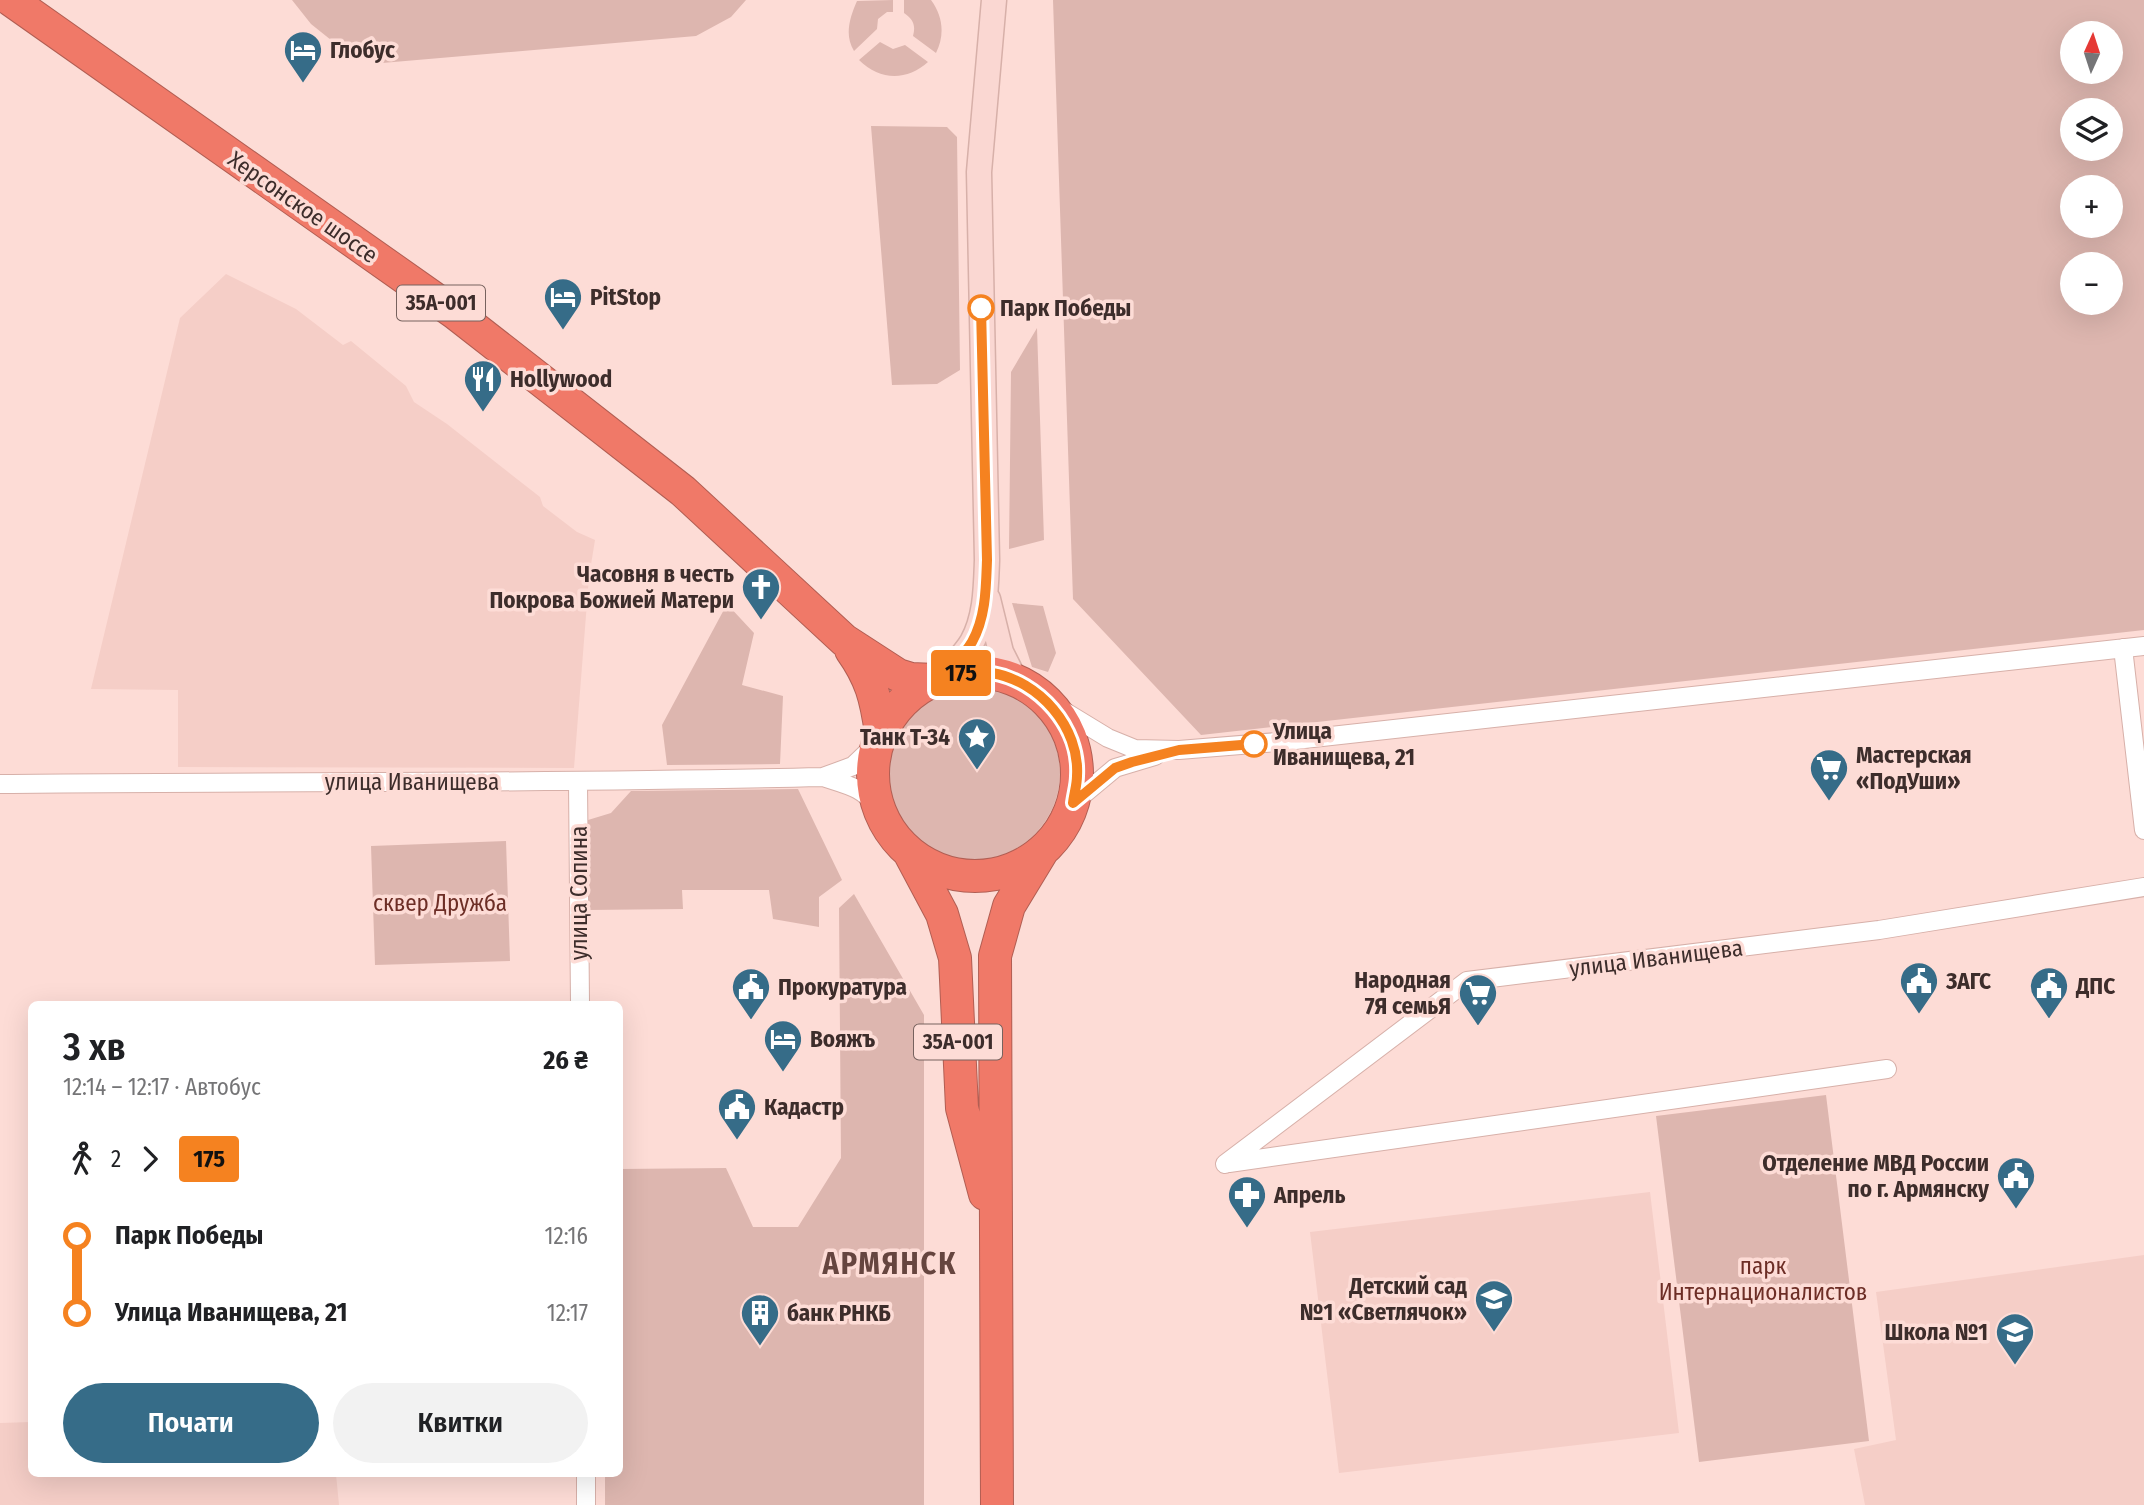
<!DOCTYPE html>
<html lang="uk">
<meta charset="utf-8">
<style>
:root{--surface:#fff;--page:#f2f2f2;--text:#202124;--muted:#757577;--accent:#366c88}
body{margin:0;font-family:"Fira Sans Condensed",sans-serif;background:var(--page);color:var(--text);height:100vh;display:flex;flex-direction:column;font-size:26px;white-space:nowrap}
*{box-sizing:border-box;margin:0}
p{font-size:23px;color:var(--muted)}
.icon{flex:none;width:38px;height:38px;fill:none;stroke:currentColor;stroke-width:2;stroke-linecap:round;stroke-linejoin:round}
.map{position:relative;flex:1;overflow:hidden}
.drawer{position:absolute;left:28px;top:1001px;width:595px;height:476px;display:flex;flex-direction:column;background:var(--surface);border-radius:10px;box-shadow:0 7px 28px #0002}
.drawer>*{flex:none}
.badge{padding:0 14px;border-radius:5px;font-size:24px;line-height:46px}
.needle{width:46px;rotate:3deg}
.tools{position:absolute;left:2060px;top:21px;display:grid;gap:14px}
.tools a{display:grid;place-items:center;width:63px;height:63px;border-radius:50%;background:var(--surface);box-shadow:0 7px 28px #0002;font-size:35px}
.map>.badge{position:absolute;translate:-50% -50%;box-shadow:0 0 0 4px #fff}
.legs{display:flex;align-items:center;gap:10px;height:77px;padding:0 35px;font-size:23px}
.legs p{margin-inline-start:auto}
.head{display:flex;align-items:center;justify-content:space-between;height:119px;padding:0 35px}
h1{font-size:38px;font-weight:600;line-height:52px}
.cta{display:flex;gap:14px;margin-top:auto;padding:14px 35px}
.cta a{flex:1;height:80px;border-radius:42px;background:var(--accent);color:#fff;font-size:28px;font-weight:600;line-height:80px;text-align:center}
.cta a+a{background:var(--page);color:var(--text)}
ul{padding:0 35px;list-style:none}
li{display:flex;align-items:center;gap:24px;height:77px;font-size:26px}
li i{display:grid;place-items:center;width:10px;height:100%;margin:0 9px;background:currentColor}
li i::after{content:'';width:18px;height:18px;margin:-9px;border:5px solid;border-radius:50%;background:var(--surface)}
li p{margin-inline-start:auto}
li:first-child i{background:linear-gradient(#0000 50%,currentColor 0)}
li:last-child i{background:linear-gradient(currentColor 50%,#0000 0)}
.map>svg:first-child{display:block}
</style>
<div class="map">
<svg width="2144" height="1505" viewBox="0 0 2144 1505">
<rect width="100%" height="100%" fill="#fddcd6"/>
<path fill="#f5cec7" d="M226,274L296,309L343,345L351,341L406,386L414,402L447,424L540,497L543,506L577,532L595,540L589,577L574,768L178,767V690L91,689L180,318Z
M1650,1192L1679,1433L1339,1473L1310,1232Z
M2144,1255V1505H1865L1854,1449L1896,1440L1876,1292Z
M31,1422L32,1474H336L339,1505H0V1423Z"/>
<path fill="#ddb6af" fill-rule="evenodd" d="M292,0H746L731,17L696,36L382,63L341,48L311,24Z
M893,0V12H887L878,19L877,29L854,51C844,35 850,17 857,1Z
M904,0H931C943,16 945,35 936,53L913,36C916,25 913,19 904,13Z
M1053,0H2144V630L1201,735L1073,599ZM2072,33H2110V72H2072ZM2072,110H2110V149H2072ZM2072,187H2110V226H2072ZM2072,264H2110V303H2072Z
M880,42L893,49L905,45L928,62C907,81 880,81 859,60Z
M871,126L947,127L957,137L960,370L937,384L892,385Z
M1037,328L1044,540L1009,549L1011,372Z
M1012,603L1043,606L1056,653L1048,672L1032,667Z
M727,604L754,633L742,685L783,696L780,764L667,765L662,725Z
M886 773a87 87 0 1 1 174 0a87 87 0 1 1-174 0Z
M798,789L842,880L819,897V927L773,919L769,890H682L683,909L588,910V820L611,813L631,791Z
M506,841L510,961L375,965L371,846Z
M854,894L924,1015V1505H605V1474H620V1169L726,1168L753,1227H798L841,1158L839,908Z
M1826,1095L1869,1441L1699,1462L1656,1116Z"/>
<g fill="none" stroke-linecap="round" stroke-linejoin="round">
<g stroke="#d7b0a9" stroke-width="20">
<path id="street" d="M2123,648L2144,830
M1044,699L1108,738L1135,749L1179,750L1277,742L2144,646
M823,777L853,766L877,743
M578,782L580,1004
M0,784C274,781 549,784 823,777C847,785 863,787 878,808
M1073,803L1115,768L1155,756
M1229,1163L1887,1069
M1225,1164L1467,981L1879,930L2144,887
M586,1474V1505"/>
</g>
<g stroke="#d7b0a9" stroke-width="27">
<path id="secondary" d="M988,599L1001,652L1015,680
M944,676C953,665 965,654 972,642C986,617 986,587 987,560L979,172L994,0"/>
</g>
<g stroke="#b15e53" stroke-width="34">
<path id="highway" d="M11,0L455,313L683,491L844,640L898,675L911,679L935,680
M851,650C871,678 876,698 881,733
M873 774a102 102 0 1 1 204 0a102 102 0 1 1-204 0Z
M909,852L942,914L955,958L962,1108L985,1194
M997,1505L995,956L1009,906L1043,850"/>
</g>
<use href="#street" stroke="#fff" stroke-width="18"/>
<use href="#secondary" stroke="#fad7d2" stroke-width="24"/>
<use href="#highway" stroke="#f07968" stroke-width="32"/>
</g>
<g fill="none" stroke-linecap="round" stroke-linejoin="round">
<g stroke="#fff" stroke-width="16">
<path id="line-1" d="M981,308L987,560C986,587 986,617 972,642C965,654 953,665 944,676C960,673 975,670 992,673C1039,681 1080,727 1077,776C1077,785 1074,794 1073,803L1115,768L1132,762L1179,750L1254,744"/>
</g>
<use href="#line-1" stroke="#f58220" stroke-width="10"/>
</g>
<defs>
<g id="hotel-pin" transform="scale(2.0125)"><path d="M0 17L-7.5 6A9.5 9.5 0 1 1 7.5 6Z" fill="#366c88" stroke="#fddcd6"/><path d="M-6-4.5h1.5V1H6V5H4.5V3h-9V5H-6ZM-4 0a1.8 1.8 0 1 1 3.6 0ZM.5 0V-2.5h3Q6-2.5 6 0Z" fill="#fff"/></g>
<g id="restaurant-pin" transform="scale(2.0125)"><path d="M0 17L-7.5 6A9.5 9.5 0 1 1 7.5 6Z" fill="#366c88" stroke="#fddcd6"/><path d="M-5-6h1v4h1v-4h1v4h1v-4h1v5L-1.5 .5V6h-2V.5L-5-1ZM5-6V6H3V1.5H1.5Q1.5-4 5-6Z" fill="#fff"/></g>
<g id="church-pin" transform="scale(2.0125)"><path d="M0 17L-7.5 6A9.5 9.5 0 1 1 7.5 6Z" fill="#366c88" stroke="#fddcd6"/><path d="M-1.2-6h2.4v3.5h3.3v2.4h-3.3V6h-2.4V-.1h-3.3v-2.4h3.3Z" fill="#fff"/></g>
<g id="sight-pin" transform="scale(2.0125)"><path d="M0 17L-7.5 6A9.5 9.5 0 1 1 7.5 6Z" fill="#366c88" stroke="#fddcd6"/><path d="M0-6L1.8-2.2L6-1.7L2.9 1.2L3.7 5.4L0 3.3L-3.7 5.4L-2.9 1.2L-6-1.7L-1.8-2.2Z" fill="#fff"/></g>
<g id="supermarket-pin" transform="scale(2.0125)"><path d="M0 17L-7.5 6A9.5 9.5 0 1 1 7.5 6Z" fill="#366c88" stroke="#fddcd6"/><path d="M-6-5.5h2.5l.6 2H6L4.5 2H-2.5L-4.4-4H-6ZM-1.5 3.2a1.3 1.3 0 1 0 .1 0ZM3 3.2a1.3 1.3 0 1 0 .1 0Z" fill="#fff"/></g>
<g id="civic-pin" transform="scale(2.0125)"><path d="M0 17L-7.5 6A9.5 9.5 0 1 1 7.5 6Z" fill="#366c88" stroke="#fddcd6"/><path d="M-.6-6.5H3V-4.5H.6V-3L4-1V1h2V6H-6V1h2V-1L-.6-3ZM-1.2 2.5V6h2.4V2.5Z" fill="#fff"/></g>
<g id="pharmacy-pin" transform="scale(2.0125)"><path d="M0 17L-7.5 6A9.5 9.5 0 1 1 7.5 6Z" fill="#366c88" stroke="#fddcd6"/><path d="M-2-6h4v4h4v4h-4v4h-4v-4h-4v-4h4Z" fill="#fff"/></g>
<g id="school-pin" transform="scale(2.0125)"><path d="M0 17L-7.5 6A9.5 9.5 0 1 1 7.5 6Z" fill="#366c88" stroke="#fddcd6"/><path d="M0-5L7-2L0 1L-7-2ZM-4 1L0 2.5L4 1V4Q0 6-4 4Z" fill="#fff"/></g>
<g id="building-pin" transform="scale(2.0125)"><path d="M0 17L-7.5 6A9.5 9.5 0 1 1 7.5 6Z" fill="#366c88" stroke="#fddcd6"/><path d="M-4-6H4V6H1V3H-1V6H-4ZM-2.5-4.3h1.7v1.8h-1.7ZM.8-4.3h1.7v1.8H.8ZM-2.5-1h1.7V.8h-1.7ZM.8-1h1.7V.8H.8Z" fill="#fff"/></g>
</defs>
<g fill-rule="evenodd">
<use href="#hotel-pin" x="303" y="50"/>
<use href="#hotel-pin" x="563" y="297"/>
<use href="#restaurant-pin" x="483" y="379"/>
<use href="#church-pin" x="761" y="587"/>
<use href="#sight-pin" x="977" y="737"/>
<use href="#supermarket-pin" x="1829" y="768"/>
<use href="#civic-pin" x="1919" y="981"/>
<use href="#civic-pin" x="2049" y="986"/>
<use href="#civic-pin" x="751" y="987"/>
<use href="#supermarket-pin" x="1478" y="993"/>
<use href="#hotel-pin" x="783" y="1039"/>
<use href="#civic-pin" x="737" y="1107"/>
<use href="#civic-pin" x="2016" y="1176"/>
<use href="#pharmacy-pin" x="1247" y="1195"/>
<use href="#school-pin" x="1494" y="1299"/>
<use href="#building-pin" x="760" y="1313"/>
<use href="#school-pin" x="2015" y="1332"/>
</g>
<g fill="#fff" stroke="#f58220" stroke-width="3.5">
<circle cx="981" cy="308" r="12"/>
<circle cx="1254" cy="744" r="12"/>
</g>
<g text-anchor="middle" dominant-baseline="central" stroke-width="7" stroke-linejoin="round" paint-order="stroke">
<g fill="#fddcd6" stroke="#77625e" stroke-width="2">
<rect x="397" y="285.5" width="88" height="35" rx="5"/>
<rect x="914" y="1024.5" width="88" height="35" rx="5"/>
</g>
<g font-size="21" font-weight="bold" fill="#3d2d2b">
<text x="441" y="303">35А-001</text>
<text x="958" y="1042">35А-001</text>
</g>
<g font-size="23" font-weight="bold" fill="#3d2d2b" stroke="#fddcd6" text-anchor="start">
<text x="330" y="50">Глобус</text>
<text x="590" y="297">PitStop</text>
<text x="510" y="379">Hollywood</text>
<text x="734" y="574" text-anchor="end">Часовня в честь<tspan x="734" dy="26">Покрова Божией Матери</tspan></text>
<text x="950" y="737" text-anchor="end">Танк Т-34</text>
<text x="1856" y="755">Мастерская<tspan x="1856" dy="26">«ПодУши»</tspan></text>
<text x="1451" y="980" text-anchor="end">Народная<tspan x="1451" dy="26">7Я семьЯ</tspan></text>
<text x="1946" y="981">ЗАГС</text>
<text x="2076" y="986">ДПС</text>
<text x="778" y="987">Прокуратура</text>
<text x="810" y="1039">Вояжъ</text>
<text x="764" y="1107">Кадастр</text>
<text x="1989" y="1163" text-anchor="end">Отделение МВД России<tspan x="1989" dy="26">по г. Армянску</tspan></text>
<text x="1274" y="1195">Апрель</text>
<text x="1467" y="1286" text-anchor="end">Детский сад<tspan x="1467" dy="26">№1 «Светлячок»</tspan></text>
<text x="787" y="1313">банк РНКБ</text>
<text x="1988" y="1332" text-anchor="end">Школа №1</text>
</g>
<g font-size="23" fill="#3d2d2b" stroke="#fddcd6">
<text transform="translate(303 207) rotate(35)">Херсонское шоссе</text>
<text x="412" y="782">улица Иванищева</text>
<text transform="translate(579 893) rotate(-90)">улица Сопина</text>
<text transform="translate(1656 958) rotate(-7)">улица Иванищева</text>
</g>
<g font-size="23" font-weight="bold" fill="#3d2d2b" stroke="#fddcd6" text-anchor="start">
<text x="1000" y="308">Парк Победы</text>
<text x="1273" y="731">Улица<tspan x="1273" dy="26">Иванищева, 21</tspan></text>
</g>
<g font-size="23" fill="#6d2e26" stroke="#fddcd6">
<text x="440" y="903">сквер Дружба</text>
<text x="1763" y="1266">парк<tspan x="1763" dy="26">Интернационалистов</tspan></text>
</g>
<g font-size="30" font-weight="bold" letter-spacing="2" fill="#66453f" stroke="#fddcd6">
<text x="890" y="1264">АРМЯНСК</text>
</g>
</g>
</svg>
<div class="tools">
<a><svg class="needle" viewBox="-14 -14 28 28"><path d="M0-13l5 13h-10z" fill="#e53935"/><path d="M0 13l5-13h-10z" fill="#757577"/></svg></a>
<a><svg class="icon" aria-label="layers" viewBox="0 0 24 24"><path d="M12 4l9 5-9 5-9-5zM3 14l9 5 9-5"/></svg></a>
<a>+</a>
<a>−</a>
</div>
<b class="badge" style="left:961px;top:673px;background:#f58220;color:#111">175</b>
<section class="drawer">
<div class="head"><div><h1>3 хв</h1><p>12:14 – 12:17 · Автобус</p></div><b>26 ₴</b></div>
<div class="legs"><svg class="icon" aria-label="walk" viewBox="0 0 24 24"><circle cx="13" cy="4" r="2"/><path d="M13 8l-2 6 4 7M11 14l-3 7M7 12l3-4h3l4 4"/></svg>2<svg class="icon" aria-label="forward" viewBox="0 0 24 24"><path d="M9 5l7 7-7 7"/></svg><b class="badge" style="background:#f58220;color:#111">175</b></div>
<ul>
<li><i style="color:#f58220"></i><b>Парк Победы</b><p>12:16</p></li>
<li><i style="color:#f58220"></i><b>Улица Иванищева, 21</b><p>12:17</p></li>
</ul>
<div class="cta"><a>Почати</a><a>Квитки</a></div>
</section>
</div>
